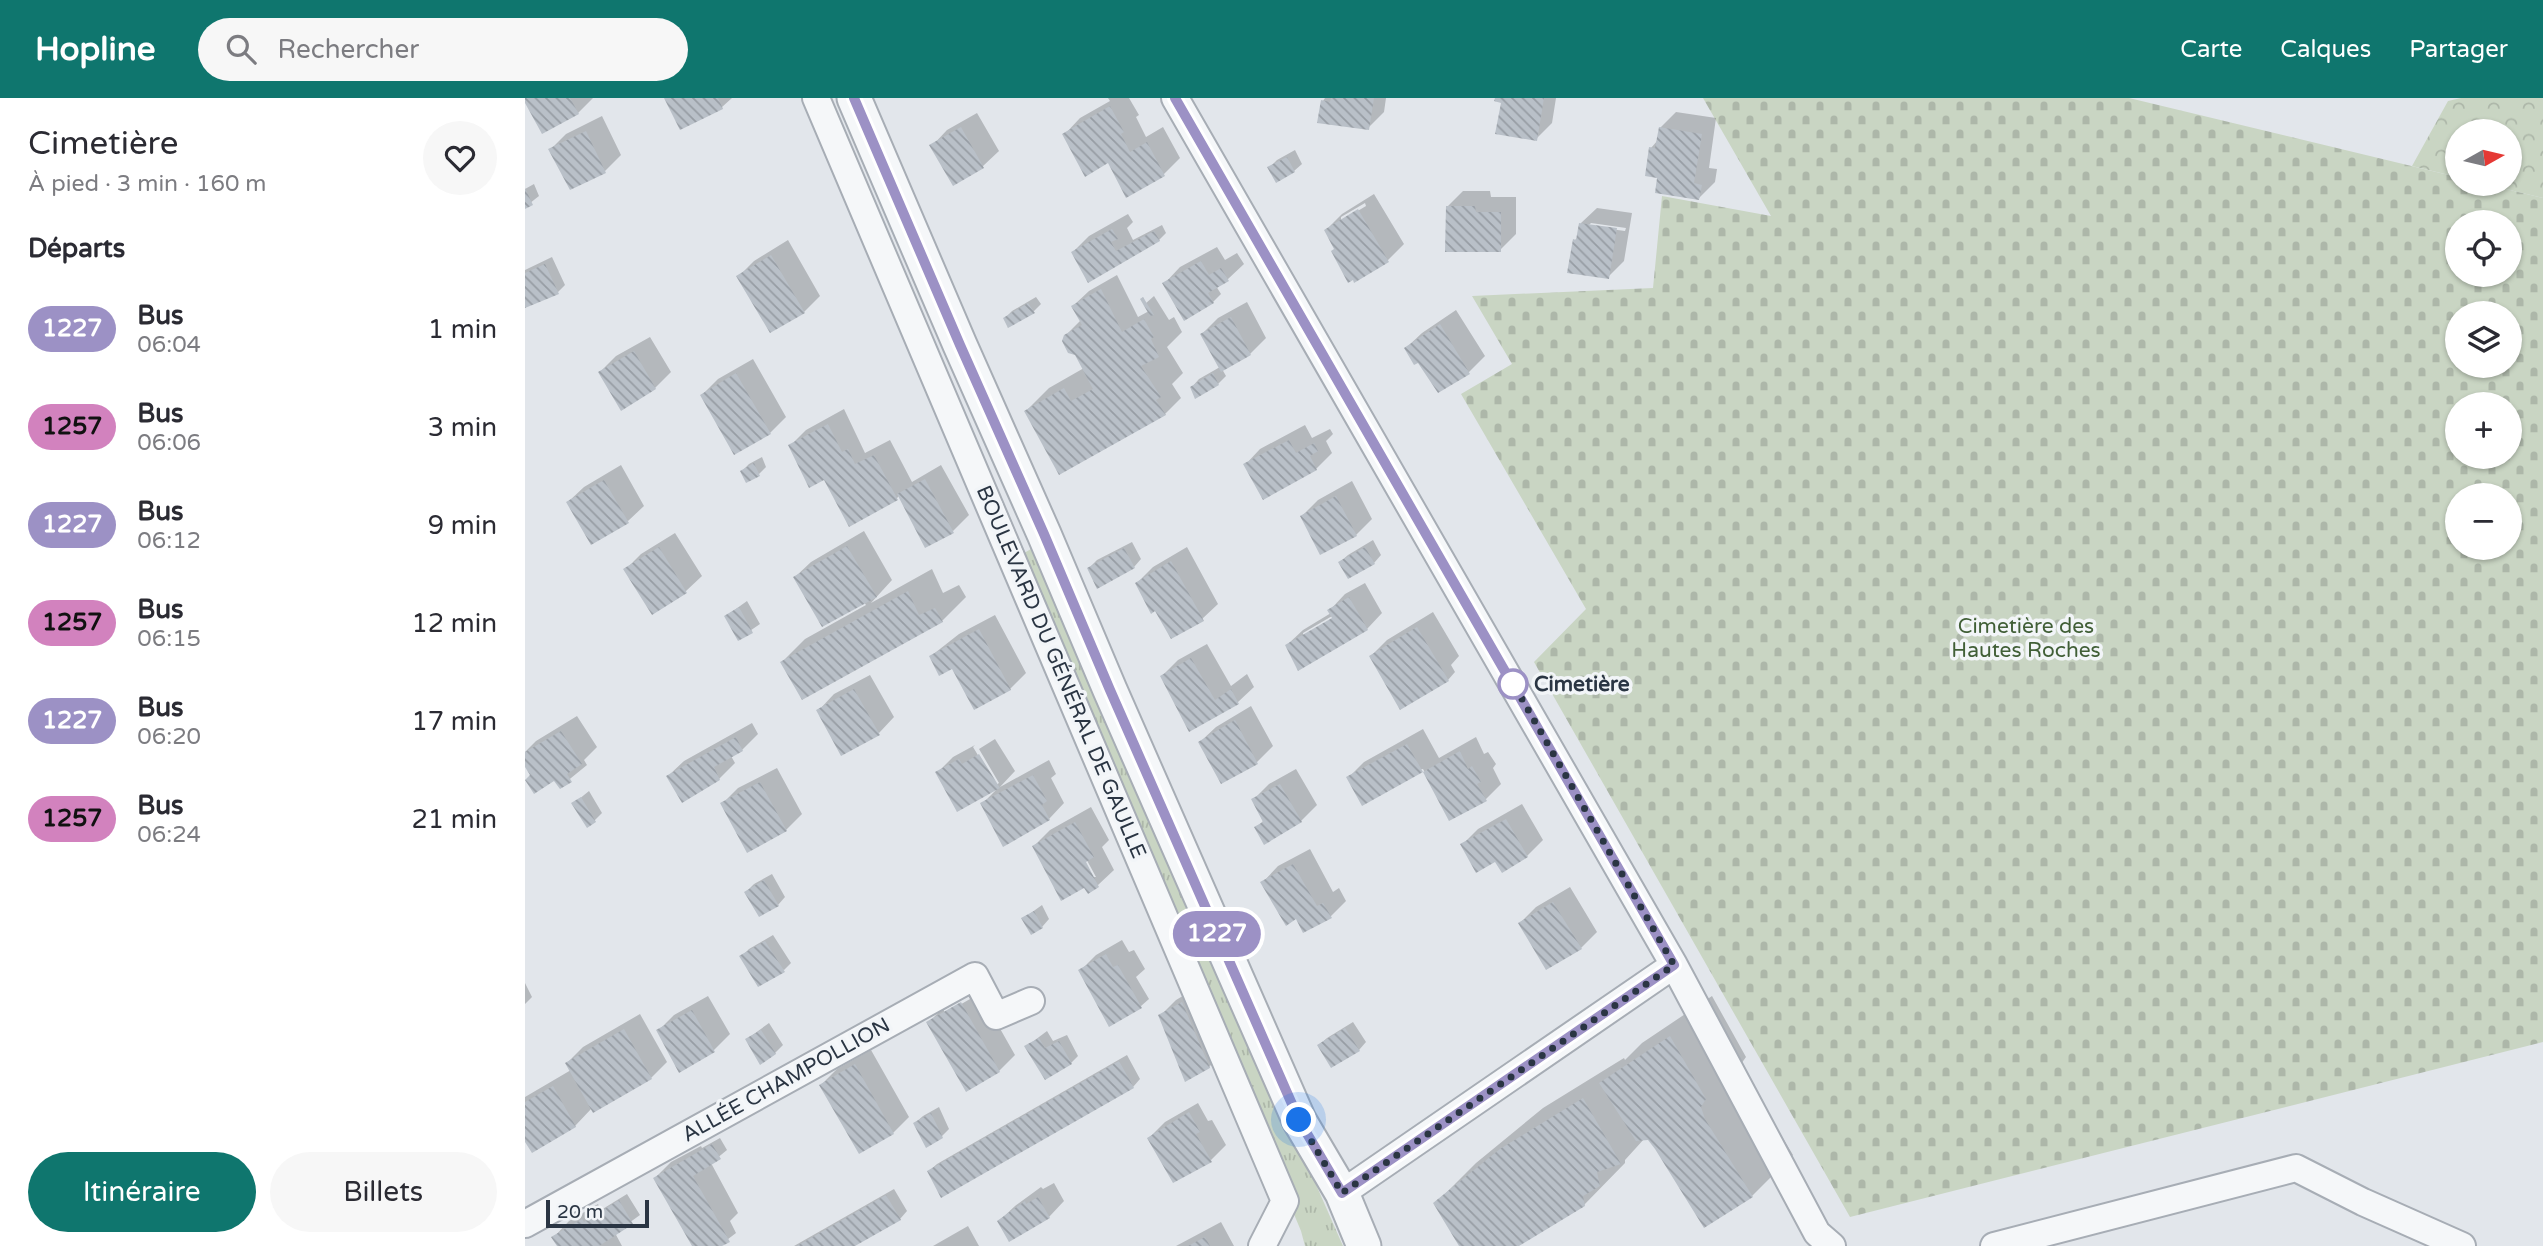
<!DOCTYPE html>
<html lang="fr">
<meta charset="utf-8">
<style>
:root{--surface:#fff;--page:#f7f7f7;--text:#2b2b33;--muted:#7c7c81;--accent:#0f766e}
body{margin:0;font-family:"Varela Round",sans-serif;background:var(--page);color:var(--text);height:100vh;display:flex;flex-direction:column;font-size:26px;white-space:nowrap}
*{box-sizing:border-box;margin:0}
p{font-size:23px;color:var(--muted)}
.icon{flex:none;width:38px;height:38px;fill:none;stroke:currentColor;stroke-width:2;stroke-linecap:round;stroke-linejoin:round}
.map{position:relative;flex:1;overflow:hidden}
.sheet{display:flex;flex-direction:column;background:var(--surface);width:525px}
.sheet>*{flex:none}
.badge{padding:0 14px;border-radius:23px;font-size:24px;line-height:46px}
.needle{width:46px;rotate:82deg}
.controls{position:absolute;left:1920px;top:21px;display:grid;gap:14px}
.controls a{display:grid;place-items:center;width:77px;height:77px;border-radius:50%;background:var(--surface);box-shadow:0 2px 5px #0004;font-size:35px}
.scale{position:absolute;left:21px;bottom:18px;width:103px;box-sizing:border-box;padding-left:7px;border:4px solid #2a3543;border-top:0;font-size:19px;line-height:24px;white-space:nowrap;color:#2a3543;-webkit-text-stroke:5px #f2f5f8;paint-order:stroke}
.you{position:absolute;width:35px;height:35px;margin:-18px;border:5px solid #fff;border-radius:50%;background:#1a73e8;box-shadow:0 0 0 10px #1a73e833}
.map>.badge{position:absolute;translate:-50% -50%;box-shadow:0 0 0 4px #fff}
h2{padding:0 28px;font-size:26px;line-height:63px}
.round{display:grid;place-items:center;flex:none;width:74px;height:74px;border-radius:37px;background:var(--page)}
.headline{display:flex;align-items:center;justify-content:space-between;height:119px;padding:0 28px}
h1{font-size:33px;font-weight:600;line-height:52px}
.button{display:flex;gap:14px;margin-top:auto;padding:14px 28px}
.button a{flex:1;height:80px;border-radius:42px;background:var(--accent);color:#fff;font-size:28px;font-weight:600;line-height:80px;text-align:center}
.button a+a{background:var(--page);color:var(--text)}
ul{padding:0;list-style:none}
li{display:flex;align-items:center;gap:21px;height:98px;padding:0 28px}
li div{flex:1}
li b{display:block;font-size:26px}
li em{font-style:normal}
li .badge{min-width:77px;font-weight:700;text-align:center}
header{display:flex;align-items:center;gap:42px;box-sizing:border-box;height:98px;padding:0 35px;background:var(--accent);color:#fff}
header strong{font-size:33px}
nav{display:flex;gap:38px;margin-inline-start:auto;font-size:24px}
.search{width:490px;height:63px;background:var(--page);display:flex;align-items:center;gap:18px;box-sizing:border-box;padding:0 24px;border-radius:38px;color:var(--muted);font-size:26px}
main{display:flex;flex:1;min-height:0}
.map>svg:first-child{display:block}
</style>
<header>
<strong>Hopline</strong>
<div class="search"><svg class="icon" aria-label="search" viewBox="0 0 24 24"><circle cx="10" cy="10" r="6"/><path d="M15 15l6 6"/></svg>Rechercher</div>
<nav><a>Carte</a><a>Calques</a><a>Partager</a></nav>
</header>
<main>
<section class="sheet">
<div class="headline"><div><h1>Cimetière</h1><p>À pied · 3 min · 160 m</p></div><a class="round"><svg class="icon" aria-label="heart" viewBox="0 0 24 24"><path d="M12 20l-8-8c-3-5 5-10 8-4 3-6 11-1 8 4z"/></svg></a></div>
<h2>Départs</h2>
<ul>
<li><span class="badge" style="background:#9c91c5;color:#fff">1227</span><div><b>Bus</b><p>06:04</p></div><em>1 min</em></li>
<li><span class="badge" style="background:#d282be;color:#111">1257</span><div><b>Bus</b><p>06:06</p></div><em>3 min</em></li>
<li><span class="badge" style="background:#9c91c5;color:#fff">1227</span><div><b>Bus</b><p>06:12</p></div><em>9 min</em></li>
<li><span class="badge" style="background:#d282be;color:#111">1257</span><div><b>Bus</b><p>06:15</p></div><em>12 min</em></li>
<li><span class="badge" style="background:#9c91c5;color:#fff">1227</span><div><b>Bus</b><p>06:20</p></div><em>17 min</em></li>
<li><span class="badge" style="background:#d282be;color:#111">1257</span><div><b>Bus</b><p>06:24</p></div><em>21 min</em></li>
</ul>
<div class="button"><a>Itinéraire</a><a>Billets</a></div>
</section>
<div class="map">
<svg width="2018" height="1148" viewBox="0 0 2018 1148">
<defs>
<pattern id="grass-tufts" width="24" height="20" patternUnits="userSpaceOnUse" patternTransform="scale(1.75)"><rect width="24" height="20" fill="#c9d5c3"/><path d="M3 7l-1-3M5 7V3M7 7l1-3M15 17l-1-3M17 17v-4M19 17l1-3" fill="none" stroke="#adb7a9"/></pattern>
<pattern id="forest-crowns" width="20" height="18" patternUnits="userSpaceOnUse" patternTransform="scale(1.75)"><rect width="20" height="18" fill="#c9d5c3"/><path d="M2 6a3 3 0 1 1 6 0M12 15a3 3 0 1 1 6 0" fill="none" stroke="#adb7a9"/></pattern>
<pattern id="cemetery-stones" width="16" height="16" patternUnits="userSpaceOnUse" patternTransform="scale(1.75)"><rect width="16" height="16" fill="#c9d5c3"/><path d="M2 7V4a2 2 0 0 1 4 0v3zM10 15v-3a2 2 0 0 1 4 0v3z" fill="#adb7a9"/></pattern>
<pattern id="building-back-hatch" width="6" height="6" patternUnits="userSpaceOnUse" patternTransform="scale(1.75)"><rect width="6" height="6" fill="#b9c0c8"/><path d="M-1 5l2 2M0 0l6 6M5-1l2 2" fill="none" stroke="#979da4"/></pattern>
</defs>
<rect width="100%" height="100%" fill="#e2e6eb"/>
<path fill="url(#grass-tufts)" d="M506,451L513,454L818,1148H780L776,1133L494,458Z"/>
<path fill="url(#forest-crowns)" d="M1936,0H2018V100L1960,86H1984V33H1932V79L1887,68L1923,3Z"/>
<path fill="url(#cemetery-stones)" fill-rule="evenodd" d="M1178,0H1604L1932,79V86H1960L2018,100V944L1325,1119L1009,564L1061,511L936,296L987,266L947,198L1128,190L1137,98L1246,118ZM1932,124H1984V177H1932ZM1932,215H1984V268H1932ZM1932,306H1984V359H1932ZM1932,397H1984V450H1932Z"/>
<path fill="#0003" fill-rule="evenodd" d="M0,0H68L53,15Z
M141,0H207L197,9L156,30Z
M583,0H604L614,17L611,19L621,39L638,29L655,60L639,76L602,97L584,63L540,36L555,20L585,3Z
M800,0H861L859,14L843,30L798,3Z
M978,0H1031L1027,25L1011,41Z
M1151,14L1191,20L1184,70L1192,71L1190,84L1174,100L1134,79L1126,50L1133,42L1135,30Z
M452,15L474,53L458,68L429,85L407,48L422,32Z
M77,18L96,57L80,73L46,90L25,52L41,36Z
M770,52L777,66L769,73L744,70L752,62Z
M9,86L14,98L0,109V91Z
M938,93H965L966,99H991V136L975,152L922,109Z
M849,96L879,146L863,162L830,182L801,132L817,116ZM840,105L841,108L816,123V119Z
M1072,110L1107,115L1099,163L1083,179L1050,142L1054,138L1056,125ZM1066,125L1101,130L1100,133L1063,128Z
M603,116L608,124L602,130L608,142L637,127L641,135L634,142L564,182L548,154L564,138Z
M263,142L295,198L279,214L213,179L229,163Z
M692,149L700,162L712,155L719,166L703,181L691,188L696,196L688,204L640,185L655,169Z
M27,159L40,187L33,194L0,208V172Z
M592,177L613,219L624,213L620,206L629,198L644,222L649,219L657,234L642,249L658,275L647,286L656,300L640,316L501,313L524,290L559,270L540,238L556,222L548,208L564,193Z
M511,199L516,206L509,213L480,220L487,213Z
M722,204L741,240L725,256L697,271L701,278L693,286L667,289L674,281L695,269L677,236L693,220Z
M931,212L960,258L944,274L913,293L894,262L881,250L897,235Z
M125,239L146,274L130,290L75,274L91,258Z
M228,261L261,319L245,335L177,297L193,281Z
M319,311L340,355L365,342L387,384L416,367L444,417L428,433L374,398L371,401L300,380L265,348L281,332Z
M780,327L787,340L805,331L808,336L801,343L807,355L791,371L720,367L735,351Z
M237,359L241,369L234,376L217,373L224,366Z
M96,367L119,408L103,423L43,404L59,389Z
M827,383L847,421L831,437L777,418L793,402Z
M339,433L367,482L346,505L407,471L418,495L434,487L441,499L417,523L278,600L257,564L280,541L341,507L339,504L270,479L286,464Z
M150,435L177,478L161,493L128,515L101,471L116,456Z
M848,442L856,457L849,465L815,464L823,457Z
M607,444L616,461L609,469L564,470L572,462Z
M662,449L693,506L677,521L631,511L612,485L628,469Z
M840,485L857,515L842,531L762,547L778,532L806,515L805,512L820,496ZM814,514L816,517L778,539V535Z
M222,503L235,526L213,541L201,518Z
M908,514L934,558L926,567L930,574L923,582L846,558L862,542Z
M470,517L501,575L485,591L406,558L434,536Z
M682,546L706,588L722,576L729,589L713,604L665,632L637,578L653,562Z
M345,577L369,619L354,635L294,612L309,596Z
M726,608L748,648L732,664L696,684L675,644L691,629Z
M52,618L72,649L59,662L62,667L35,689L30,680L7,676L0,666V654L11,643Z
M227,625L233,636L217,652L206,658L210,665L194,681L143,678L159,663Z
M898,631L914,660L951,639L959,656L963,654L971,666L968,670L976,686L961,701L925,721L898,671L823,680L839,664Z
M470,641L490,673L475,689L524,662L531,676L526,680L539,705L524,721L458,705L472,691L412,675L428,659L450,647L448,649L471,687L474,685L454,651Z
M252,670L277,716L261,732L197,706L213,690Z
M771,671L792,707L776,723L732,729L739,722L728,702L744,686Z
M64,693L77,715L69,723L48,706Z
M997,706L1018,742L1002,758L971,762L937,747L953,731Z
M566,709L584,742L577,749L589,772L573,787L563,793L559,788L509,748L525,732ZM558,755L571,779H567L555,757Z
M785,751L808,794L814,790L821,803L806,818L771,819L738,784L753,768Z
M247,776L260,799L253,807L221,794L229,786Z
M1045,789L1072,834L1056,850L995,825L1011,809Z
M517,807L524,821L517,829L499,820Z
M248,837L266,865L259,872L217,858L224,851Z
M597,842L604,854L609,852L620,871L611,879L624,901L616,908L585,927L555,873L571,857Z
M0,885L7,899L0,906Z
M673,889L700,953L684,969L635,918L651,902Z
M452,890L490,957L474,973L441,992L403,925L419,909ZM443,898L445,901L419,916V912Z
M183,898L205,936L189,952L155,972L133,933L149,917Z
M1187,898L1221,959L1216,966L1221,979L1268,1057L1227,1098L1124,1040H1120L1100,1062V1065L1059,1107L991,1148H936L910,1106L951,1065L1018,1010L1099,960L1100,962L1117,945Z
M115,916L142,964L126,980L67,1010L50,1028L0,1040V999L46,972L42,965L58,949Z
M828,924L841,944L834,952L794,947L802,940Z
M244,925L258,947L250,955L222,941Z
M522,933L528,943L542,937L553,958L546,965L502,948Z
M346,952L384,1019L368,1035L296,987L312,971Z
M602,957L615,981L608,989L404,1073L412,1066Z
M673,1005L683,1023L687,1022L701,1047L686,1062L624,1040L640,1024Z
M414,1009L424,1031L417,1038L390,1025L398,1018Z
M195,1040L202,1052L186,1065L213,1115L205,1123L211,1135L194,1148H169L130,1080L146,1064L176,1048L177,1050Z
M529,1085L539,1103L524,1119L474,1123L490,1108L516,1089L518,1091Z
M369,1091L382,1113L375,1121L327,1148H269Z
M102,1096L115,1117L90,1135L97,1148H34L29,1139L44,1123L73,1106L76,1112Z
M696,1124L709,1148H651Z
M443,1128L454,1148H408Z"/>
<path fill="url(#building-back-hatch)" d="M0,0H45L54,16L17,36L0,5Z
M139,0H193L198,11L155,32Z
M806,0H849L844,32L792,25L796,2L805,4Z
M970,0H1019L1012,43L970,36L976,5L969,3Z
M585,8L599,34L596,36L605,54L622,44L640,78L601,100L583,65L560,79L537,36Z
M436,29L459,70L428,88L404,47Z
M1134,29L1177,36L1169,85L1177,87L1174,102L1130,95L1132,80L1120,78L1124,49L1130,50Z
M61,33L81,75L45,92L23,51Z
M762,59L770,74L751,85L742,69Z
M0,90L8,107L0,111Z
M921,108H950L951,114H976V154H920Z
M833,111L864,164L829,185L828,182L823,185L806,153L809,151L799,132Z
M1054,125L1092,130L1084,181L1042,175L1048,141L1051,142Z
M587,131L593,141L586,144L591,153L629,133L635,143L563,185L546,154Z
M246,157L280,215L245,235L211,178Z
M676,163L684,177L696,170L704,183L683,195L689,205L659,223L637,185Z
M20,166L34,196L0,210V175Z
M576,191L597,234L619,221L629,239L626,241L634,259L616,268L636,299L631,302L641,317L534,377L499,313L539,290L546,303L568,291L550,257L543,255L537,243L539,237L557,227L546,208Z
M618,199L629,217L625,218L615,201Z
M503,205L510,215L483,230L478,220Z
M706,219L726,257L696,274L675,236Z
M915,226L945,276L913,295L893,265L889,267L879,250Z
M109,253L131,291L96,313L73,274Z
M211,275L246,336L209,357L175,297Z
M688,275L694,287L670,301L665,289Z
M303,326L317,354L323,351L330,366L349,357L373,402L324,429L299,382L284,390L263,347Z
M764,342L771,355L789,345L793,353L785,358L792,372L738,402L718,366Z
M229,365L235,378L221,385L215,373Z
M400,381L429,435L400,450L372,396Z
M79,382L104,425L66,447L41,404Z
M811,398L832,438L795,457L775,418Z
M322,448L352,499L297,529L268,479Z
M134,449L162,495L127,517L98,471Z
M840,449L850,466L823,481L813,464Z
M599,450L610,470L572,491L562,470Z
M646,463L679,523L646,541L630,513L626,516L610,485Z
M383,493L394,517L410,510L418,524L277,602L255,564Z
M824,499L843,532L773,573L760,547L807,520L802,512Z
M214,509L228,535L213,543L199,518Z
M892,529L924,583L875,612L844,558Z
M454,531L486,592L449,612L427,571L414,578L404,558Z
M666,560L690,602L706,591L714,606L664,634L635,578Z
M329,591L355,637L316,658L291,612Z
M710,622L733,666L696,686L673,644Z
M36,633L57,666L42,676L47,684L35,691L29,683L9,696L0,682L5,677L0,669V654Z
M211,639L218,653L189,669L195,682L157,705L141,678Z
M882,646L898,674L935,653L943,671L947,668L956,684L952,686L962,703L924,723L898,674L837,708L821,679Z
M454,656L475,690L432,714L410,674L434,661L437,666Z
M508,677L522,703L517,707L525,722L478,749L455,705Z
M235,684L262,733L222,755L195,705Z
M755,686L777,724L739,747L729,729L738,724L726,701Z
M56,699L71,724L62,730L46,705Z
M981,721L1003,759L977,775L970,764L951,775L935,746Z
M550,724L569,759L561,764L574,789L563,796L559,790L536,803L507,748Z
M768,766L792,808L798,805L807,820L778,835L771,821L761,828L735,784Z
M239,782L254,808L234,819L219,794Z
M1028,804L1057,851L1021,872L993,825Z
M509,813L518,830L506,837L496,820Z
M240,843L260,874L233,889L214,858Z
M581,856L588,869L593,867L617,910L584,929L553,872Z
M436,904L475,974L441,994L401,924Z
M657,904L685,970L660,984L633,917Z
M167,912L190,954L154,975L131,932Z
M820,930L835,953L806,970L792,947Z
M99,931L127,981L68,1015L40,965Z
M236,932L251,956L235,967L220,941Z
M1145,938L1181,1001L1176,1009L1180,1021L1228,1099L1179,1130L1130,1051L1123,1042L1111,1043L1074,985Z
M514,940L520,950L534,943L547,966L520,982L499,948Z
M594,963L609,990L416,1100L402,1073Z
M330,966L369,1036L334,1056L294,987Z
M28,988L51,1029L7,1055L0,1044V1004Z
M1058,1000L1096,1066L1072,1074L1075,1088L1058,1098L1060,1108L994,1148H934L908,1105L975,1051Z
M664,1014L675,1034L671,1036L687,1064L648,1085L622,1040Z
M406,1015L418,1040L401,1050L388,1025Z
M187,1046L196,1061L168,1078L205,1144L197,1148H167L128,1080Z
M361,1097L376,1122L330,1148H272Z
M513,1099L525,1120L484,1144L472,1123L500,1103L501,1106Z
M94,1102L108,1126L74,1148H32L26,1139L57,1121L59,1124Z
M680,1139L685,1148H663Z"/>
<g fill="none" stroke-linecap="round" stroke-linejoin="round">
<g stroke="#a7adb5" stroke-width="30">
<path id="minor" d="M291,0L760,1103L737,1148
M650,0L1149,867L1292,1135L1307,1148
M817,1095L1149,867
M0,1126L450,878L471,918L506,903
M1469,1148L1771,1070L1838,1104L1937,1148"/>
</g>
<g stroke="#a7adb5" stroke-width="37">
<path id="tertiary" d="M329,0L435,247L519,436L585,592L774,1022L817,1095L839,1148"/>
</g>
<use href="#minor" stroke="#f5f7f9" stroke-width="26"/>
<use href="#tertiary" stroke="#f5f7f9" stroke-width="33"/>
</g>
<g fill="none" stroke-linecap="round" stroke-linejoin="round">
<g stroke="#fff" stroke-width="16">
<path id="line" d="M329,0L435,247L519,436L585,592L774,1022L817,1095L1149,867L650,0"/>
</g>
<use href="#line" stroke="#9c91c5" stroke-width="10"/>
<path stroke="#2a3543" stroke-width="7" stroke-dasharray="0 12.6" d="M774,1022L817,1095L1149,867L985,580L988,586"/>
</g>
<circle fill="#fff" stroke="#9c91c5" stroke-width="3.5" cx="988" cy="586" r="14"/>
<g text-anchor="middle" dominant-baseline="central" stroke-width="7" stroke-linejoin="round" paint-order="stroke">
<g font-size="21" fill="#415f37" stroke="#f2f5f8">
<text x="1501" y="528">Cimetière des<tspan x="1501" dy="24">Hautes Roches</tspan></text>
</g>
<g font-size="21" fill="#2a3543" stroke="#f2f5f8">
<text transform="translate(536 574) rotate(67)">BOULEVARD DU GÉNÉRAL DE GAULLE</text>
<text transform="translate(261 982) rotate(-29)">ALLÉE CHAMPOLLION</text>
</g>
<g font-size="21" font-weight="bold" fill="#2a3543" stroke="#f2f5f8" text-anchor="start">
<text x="1009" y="586">Cimetière</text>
</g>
</g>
</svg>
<div class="controls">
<a><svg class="needle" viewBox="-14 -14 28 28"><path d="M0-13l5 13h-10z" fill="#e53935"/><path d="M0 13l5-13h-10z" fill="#7c7c81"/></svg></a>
<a><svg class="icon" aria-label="locate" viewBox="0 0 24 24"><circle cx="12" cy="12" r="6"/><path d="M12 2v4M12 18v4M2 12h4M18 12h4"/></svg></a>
<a><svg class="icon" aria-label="layers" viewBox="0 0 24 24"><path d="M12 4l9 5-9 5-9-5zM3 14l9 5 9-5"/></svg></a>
<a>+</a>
<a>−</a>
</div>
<div class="scale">20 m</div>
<div class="you" style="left:774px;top:1022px"></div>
<b class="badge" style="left:692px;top:836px;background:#9c91c5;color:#fff">1227</b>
</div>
</main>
